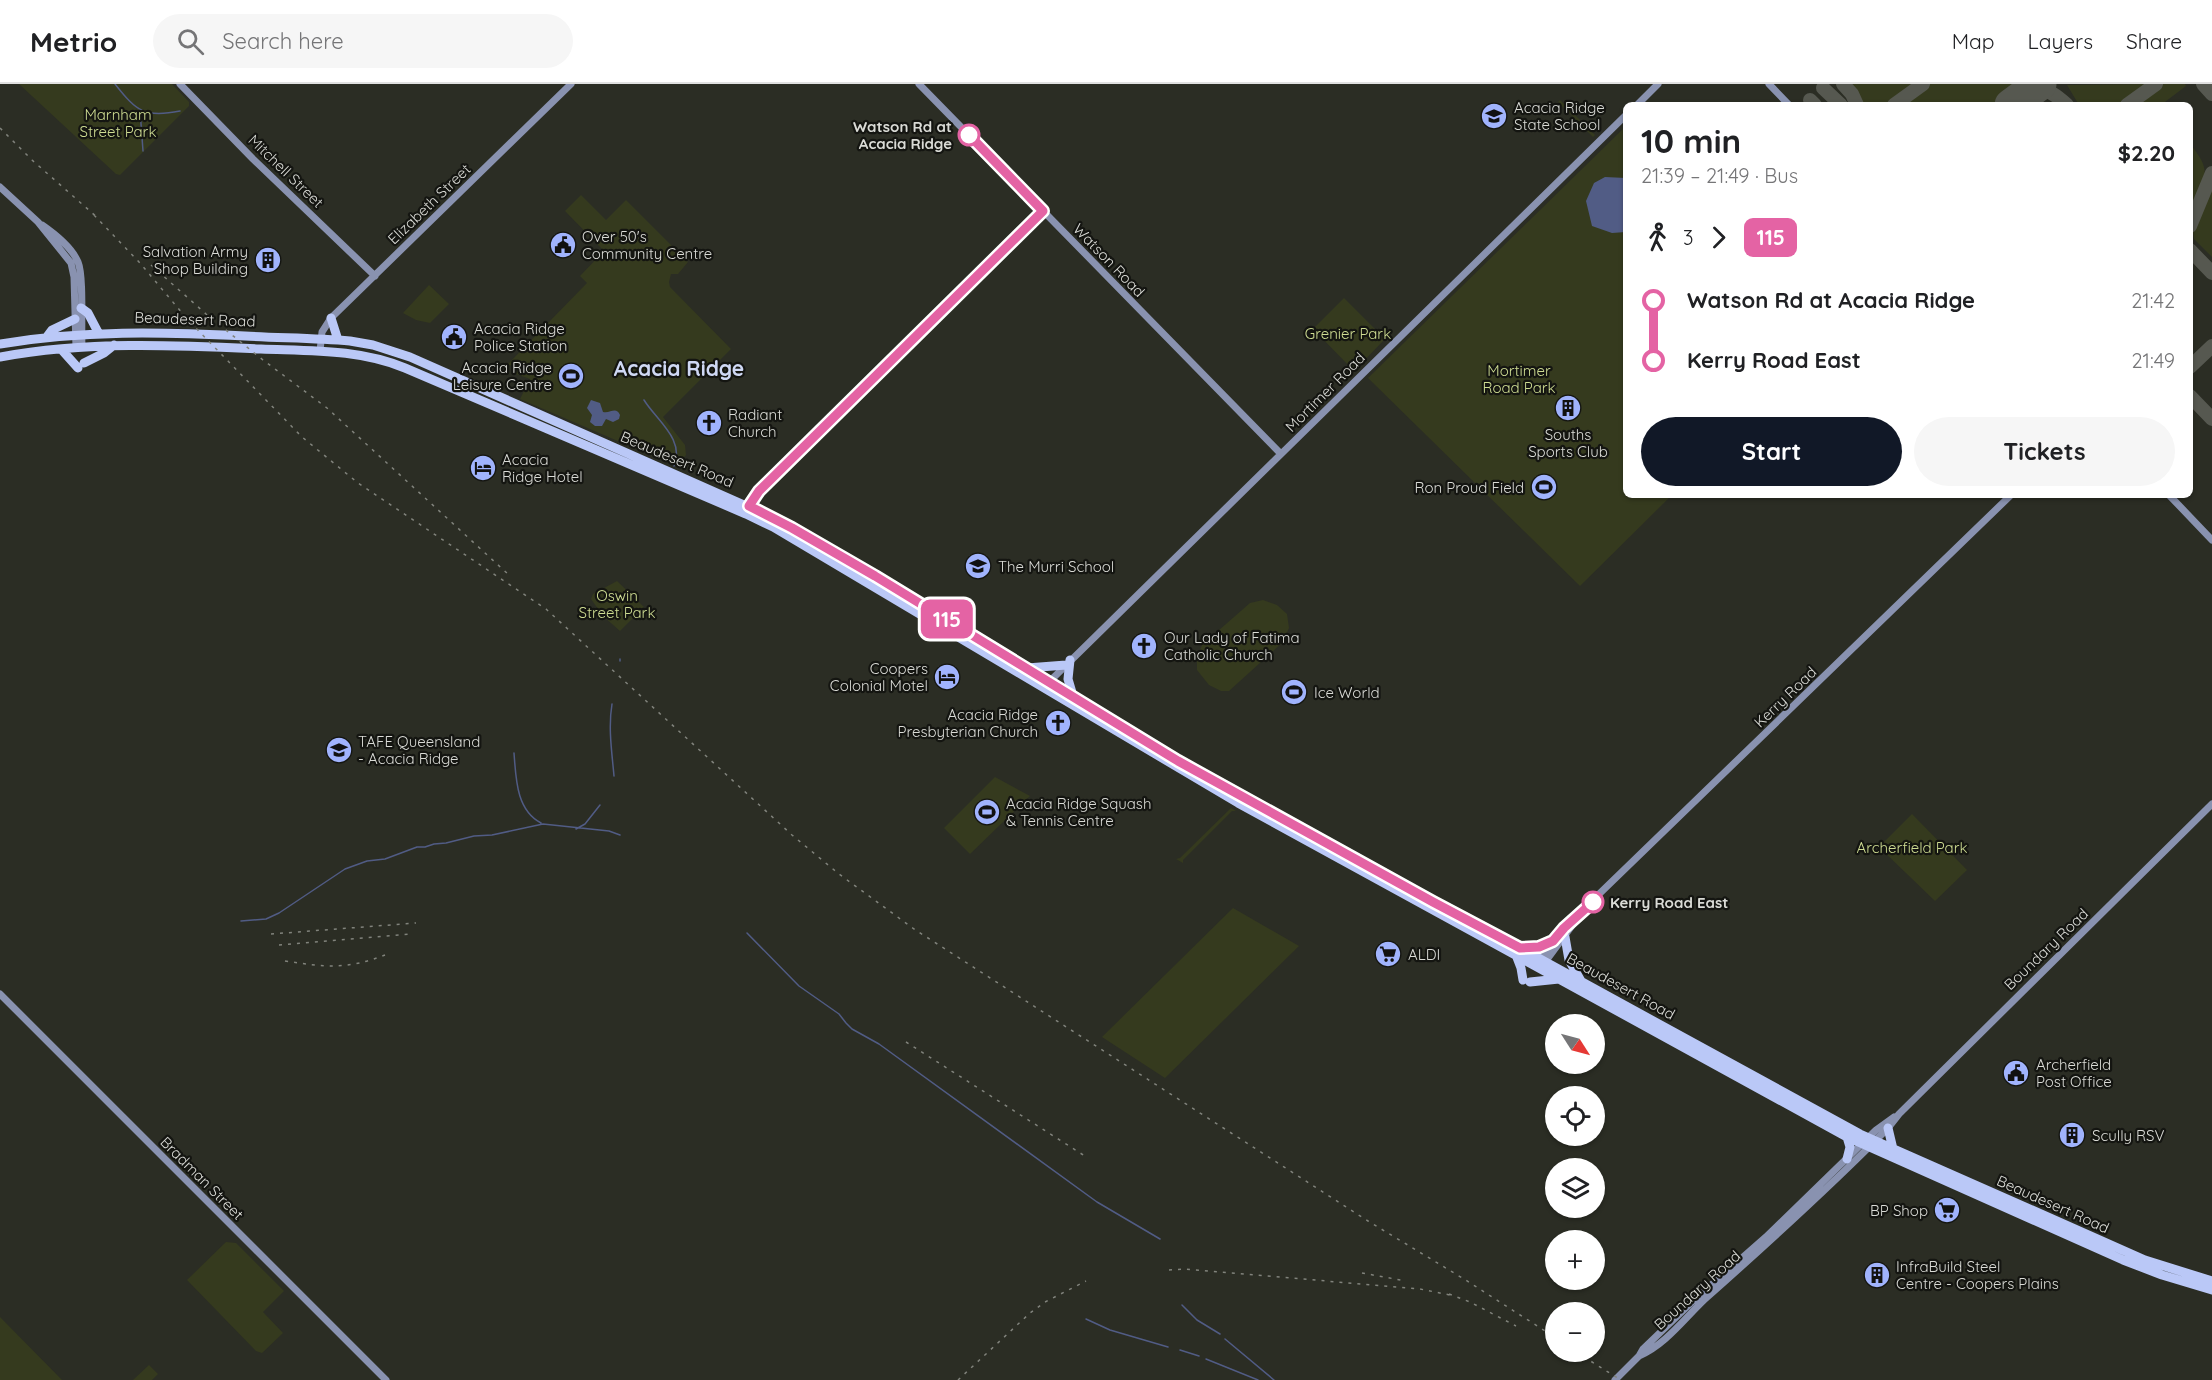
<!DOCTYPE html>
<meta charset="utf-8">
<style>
:root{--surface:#fff;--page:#f6f6f6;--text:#202124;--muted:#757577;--line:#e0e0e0;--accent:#111827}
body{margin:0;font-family:Quicksand,sans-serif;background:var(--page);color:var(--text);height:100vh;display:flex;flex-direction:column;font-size:22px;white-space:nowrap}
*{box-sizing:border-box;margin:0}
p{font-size:20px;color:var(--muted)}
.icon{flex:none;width:33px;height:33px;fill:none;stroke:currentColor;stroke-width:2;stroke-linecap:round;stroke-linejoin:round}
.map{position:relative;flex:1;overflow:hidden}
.drawer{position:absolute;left:1623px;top:18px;width:570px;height:396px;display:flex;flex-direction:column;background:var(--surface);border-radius:9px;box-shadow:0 2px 4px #0004}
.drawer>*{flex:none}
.badge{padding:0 12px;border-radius:9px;font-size:21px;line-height:39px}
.needle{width:39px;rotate:126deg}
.fabs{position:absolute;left:1545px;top:930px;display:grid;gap:12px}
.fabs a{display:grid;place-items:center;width:60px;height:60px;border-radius:50%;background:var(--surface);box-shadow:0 2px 4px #0004;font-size:30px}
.map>.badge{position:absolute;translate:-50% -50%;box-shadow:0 0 0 3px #fff}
.legs{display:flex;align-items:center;gap:9px;height:66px;padding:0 18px;font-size:20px}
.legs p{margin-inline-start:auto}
.headline{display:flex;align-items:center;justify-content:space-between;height:102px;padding:0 18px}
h1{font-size:33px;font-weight:700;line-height:45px}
.primary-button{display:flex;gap:12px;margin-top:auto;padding:12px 18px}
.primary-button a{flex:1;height:69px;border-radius:36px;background:var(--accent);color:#fff;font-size:24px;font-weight:700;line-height:69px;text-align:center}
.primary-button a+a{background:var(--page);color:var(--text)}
ul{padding:0 18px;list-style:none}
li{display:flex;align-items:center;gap:21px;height:60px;font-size:22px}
li i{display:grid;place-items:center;width:9px;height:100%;margin:0 8px;background:currentColor}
li i::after{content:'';width:15px;height:15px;margin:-8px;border:4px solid;border-radius:50%;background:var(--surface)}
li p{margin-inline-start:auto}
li:first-child i{background:linear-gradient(#0000 50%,currentColor 0)}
li:last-child i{background:linear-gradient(currentColor 50%,#0000 0)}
header{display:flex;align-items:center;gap:36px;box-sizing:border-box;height:84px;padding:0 30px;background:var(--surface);border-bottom:2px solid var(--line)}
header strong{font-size:28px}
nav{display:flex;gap:33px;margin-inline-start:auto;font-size:21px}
.search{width:420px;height:54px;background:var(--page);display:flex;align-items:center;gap:15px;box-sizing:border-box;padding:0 21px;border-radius:33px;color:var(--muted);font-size:22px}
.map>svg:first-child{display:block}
</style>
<header>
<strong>Metrio</strong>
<div class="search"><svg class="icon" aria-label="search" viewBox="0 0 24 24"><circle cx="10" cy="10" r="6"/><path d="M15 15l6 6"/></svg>Search here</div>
<nav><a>Map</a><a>Layers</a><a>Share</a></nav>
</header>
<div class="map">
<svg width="2212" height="1296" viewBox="0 0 2212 1296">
<rect width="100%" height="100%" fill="#2b2d24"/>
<path fill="#353a1e" d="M19,0H172L189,18V22L120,91L116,90Z
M1847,0H1916L1888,21H1861L1855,9Z
M1929,0H2020L1992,21H1900Z
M2148,0L2119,21H2079L2067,1Z
M2163,0H2185L2186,2L2161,21H2135Z
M1560,16L1595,51L1593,53L1558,18Z
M1626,42V411H1672L1580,502L1368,294Z
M2190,60C2212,87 2206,91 2193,121L2190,118V99L2192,94L2190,91Z
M2212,102V173L2194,155L2193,148Z
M581,111L606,136L626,116L688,178L678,190H671L669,198L670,203L731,265L663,333L685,361L686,371L676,382L520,315L530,295L516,290L519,282L507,281L587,199L580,192L604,167L565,127Z
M429,201L449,220L430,239L416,236L403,229Z
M1344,214L1385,255L1354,287L1313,245Z
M617,497L644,523L620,547L603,532L591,515L593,510Z
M1263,516L1277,521L1287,530L1289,544L1282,559L1229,607H1221L1209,601L1197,586V574L1202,561L1250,519Z
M995,693L1030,712L970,770L944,744Z
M1231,724L1236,727H1232L1183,776V779L1176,775L1180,774Z
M1912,730L1967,786L1935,817L1879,763Z
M1233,824L1299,862L1165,994L1102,953Z
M226,1158L236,1159L284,1207L263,1228L283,1249L262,1269L256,1267L187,1196Z
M0,1233L62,1296H0Z
M149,1281L158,1290L152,1296H133Z"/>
<path fill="#515c85" d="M1605,93L1626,94V148L1612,149L1592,142L1586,117L1594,99Z
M591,316L600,319L603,328C610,330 616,322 620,331L619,335L613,338L606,335L602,342H595L590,338L592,331L587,324Z"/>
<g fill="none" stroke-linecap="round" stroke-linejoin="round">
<path stroke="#515c85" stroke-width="1.5" d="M115,0C137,28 145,34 180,27
M140,26L143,67
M644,316C657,337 685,355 674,382
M620,577V575
M612,620C608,644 612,669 614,692
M514,669C516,694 516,726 541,739
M576,745L585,740L600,721
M241,837L266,835L279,829L345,785L367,777L385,775L417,763H425L434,760L446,759L474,752L492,751L543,740L609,747L620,751
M747,849L799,902L839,930L846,939L852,945L879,960L1097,1118L1160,1155
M1182,1221L1197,1236L1220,1250
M1086,1235L1110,1246L1168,1263
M1225,1255L1274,1296
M1180,1266L1199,1272
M1206,1275L1258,1296"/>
<path stroke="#565850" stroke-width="14" d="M1843,0L1852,10L1857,21
M2203,0L2212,10
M1823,4L1841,21
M1810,16L1815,21
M1894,21L1923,0
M2012,21C2038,3 2044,0 2067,21
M2127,21L2156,0
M2190,142L2212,89
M2190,166L2212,189
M2190,283L2212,262
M2190,312L2212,335"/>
<path stroke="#565850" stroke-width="33" d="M2011,21L2040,0"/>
<path stroke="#8992b0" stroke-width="7" d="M180,0L253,75L375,192
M919,0L1281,370
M1769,0L1789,21
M1637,21L1658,0
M0,103L38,138L71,179L74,193L76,264
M42,141C55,150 72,164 78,178C84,192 81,244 82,263
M320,267L322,248L331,234L571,0
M2169,411L2212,456
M1048,599L1626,31
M1537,878L1564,844L2011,411
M1543,881L1574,839
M0,910L386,1296
M1639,1272C1665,1261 1684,1235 1704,1216C1767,1160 1829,1104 1888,1044L1899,1030L2212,720
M1615,1296L1639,1272L1643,1265L1693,1217L1766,1153L1876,1046L1894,1033"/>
<path stroke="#bac8f7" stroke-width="9" d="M81,224L88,229L99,250
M331,234L338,256
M46,254L52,246L75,235
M0,260C82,246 163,248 245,252C280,254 315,254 350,257L373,261L410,273L778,436L1027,584L1178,677L1860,1050L2145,1176L2212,1197
M61,265L78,284
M0,273C87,257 173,261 261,265C310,267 359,265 405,284L746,430L773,443L1238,719L1847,1053L2123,1176L2162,1191L2212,1206
M84,279L104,269L114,261
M1070,576L1068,595L1073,612
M1027,584L1066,581
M1565,853L1569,876L1581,897
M1523,864L1538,863L1553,857
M1516,871L1521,884L1523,896
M1530,898L1559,895
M1888,1044L1893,1065
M1847,1075L1850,1063L1847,1053"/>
<path stroke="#81837c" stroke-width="1.5" stroke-dasharray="3 6" stroke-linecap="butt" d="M0,44L32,76L99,135
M94,131L140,179L188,236L302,353L358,399L546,525L792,751L839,790L914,845L1368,1137L1464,1195L1556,1254
M151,181L206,230L263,276L327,324L509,491
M271,850L416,839
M279,861L412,850
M285,877C325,883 346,886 385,871
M906,958L1088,1074
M1169,1186L1185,1185L1420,1205L1455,1212
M1362,1189L1406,1197
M1449,1210L1470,1218L1516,1242
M1576,1268L1621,1296
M958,1296L1030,1229L1045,1218L1086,1197"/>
</g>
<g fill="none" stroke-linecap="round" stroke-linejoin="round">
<g stroke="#fff" stroke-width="14">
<path id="line-1" d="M969,51L1043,127L759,407L749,422L792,444L875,492L1178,677L1433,818L1520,864L1539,863L1553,857L1564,844L1593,818"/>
</g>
<use href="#line-1" stroke="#e463a4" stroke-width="9"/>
</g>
<defs>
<g id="school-disc" transform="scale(1.35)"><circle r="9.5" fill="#a0b3fd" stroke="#141511"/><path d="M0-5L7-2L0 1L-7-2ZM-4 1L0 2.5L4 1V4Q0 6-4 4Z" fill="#111"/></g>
<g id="civic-disc" transform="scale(1.35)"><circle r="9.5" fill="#a0b3fd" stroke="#141511"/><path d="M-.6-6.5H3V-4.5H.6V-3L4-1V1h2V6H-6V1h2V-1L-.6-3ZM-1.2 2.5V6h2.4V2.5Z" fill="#111"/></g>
<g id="building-disc" transform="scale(1.35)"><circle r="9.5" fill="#a0b3fd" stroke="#141511"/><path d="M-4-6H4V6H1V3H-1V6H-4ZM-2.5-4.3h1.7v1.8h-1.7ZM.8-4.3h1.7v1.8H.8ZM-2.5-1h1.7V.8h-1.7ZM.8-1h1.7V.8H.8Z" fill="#111"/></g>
<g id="stadium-disc" transform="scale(1.35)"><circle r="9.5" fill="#a0b3fd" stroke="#141511"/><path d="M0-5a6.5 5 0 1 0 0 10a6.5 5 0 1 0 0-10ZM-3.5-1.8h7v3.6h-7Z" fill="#111"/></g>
<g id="church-disc" transform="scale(1.35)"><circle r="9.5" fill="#a0b3fd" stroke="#141511"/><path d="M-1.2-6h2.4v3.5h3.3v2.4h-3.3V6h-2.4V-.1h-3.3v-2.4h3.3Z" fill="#111"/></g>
<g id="hotel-disc" transform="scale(1.35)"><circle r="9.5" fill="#a0b3fd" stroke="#141511"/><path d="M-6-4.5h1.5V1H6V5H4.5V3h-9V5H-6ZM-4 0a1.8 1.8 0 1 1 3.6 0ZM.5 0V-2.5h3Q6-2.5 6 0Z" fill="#111"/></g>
<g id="university-disc" transform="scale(1.35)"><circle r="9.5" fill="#a0b3fd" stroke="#141511"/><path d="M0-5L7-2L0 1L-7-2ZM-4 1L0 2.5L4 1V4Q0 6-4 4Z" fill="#111"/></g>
<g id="supermarket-disc" transform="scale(1.35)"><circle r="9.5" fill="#a0b3fd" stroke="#141511"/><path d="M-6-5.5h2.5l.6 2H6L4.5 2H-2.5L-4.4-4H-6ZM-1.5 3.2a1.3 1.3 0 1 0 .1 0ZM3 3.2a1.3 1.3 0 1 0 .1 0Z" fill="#111"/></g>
</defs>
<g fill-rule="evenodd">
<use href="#school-disc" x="1494" y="32"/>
<use href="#civic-disc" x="563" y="161"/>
<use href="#building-disc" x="268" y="176"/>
<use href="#civic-disc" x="454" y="253"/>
<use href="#stadium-disc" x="571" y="292"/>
<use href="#building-disc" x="1568" y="324"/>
<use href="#church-disc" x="709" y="339"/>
<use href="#hotel-disc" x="483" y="384"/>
<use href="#stadium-disc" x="1544" y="403"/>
<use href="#school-disc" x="978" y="482"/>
<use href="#church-disc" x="1144" y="562"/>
<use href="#hotel-disc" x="947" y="593"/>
<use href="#stadium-disc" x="1294" y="608"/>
<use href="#church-disc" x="1058" y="639"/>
<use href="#university-disc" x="339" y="666"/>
<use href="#stadium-disc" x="987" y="728"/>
<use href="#supermarket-disc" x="1388" y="870"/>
<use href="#civic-disc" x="2016" y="989"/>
<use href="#building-disc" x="2072" y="1051"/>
<use href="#supermarket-disc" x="1947" y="1126"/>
<use href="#building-disc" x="1877" y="1191"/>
</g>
<g fill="#fff" stroke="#e463a4" stroke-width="3">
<circle cx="969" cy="51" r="10"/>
<circle cx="1593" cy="818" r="10"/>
</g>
<g text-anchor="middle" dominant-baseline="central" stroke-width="4.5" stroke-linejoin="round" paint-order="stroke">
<g font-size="15" fill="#dadbd6" stroke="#141511" text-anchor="start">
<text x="1514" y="23">Acacia Ridge<tspan x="1514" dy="17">State School</tspan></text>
<text x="582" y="152">Over 50's<tspan x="582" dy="17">Community Centre</tspan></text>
<text x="248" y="167" text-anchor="end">Salvation Army<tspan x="248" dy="17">Shop Building</tspan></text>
<text x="474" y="244">Acacia Ridge<tspan x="474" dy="17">Police Station</tspan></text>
<text x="552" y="283" text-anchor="end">Acacia Ridge<tspan x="552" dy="17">Leisure Centre</tspan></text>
<text x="728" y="330">Radiant<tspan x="728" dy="17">Church</tspan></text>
<text x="1568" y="350" text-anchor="middle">Souths<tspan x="1568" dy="17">Sports Club</tspan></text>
<text x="502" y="375">Acacia<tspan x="502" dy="17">Ridge Hotel</tspan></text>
<text x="1524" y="403" text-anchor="end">Ron Proud Field</text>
<text x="998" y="482">The Murri School</text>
<text x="1164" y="553">Our Lady of Fatima<tspan x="1164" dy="17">Catholic Church</tspan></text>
<text x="928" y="584" text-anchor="end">Coopers<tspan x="928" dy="17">Colonial Motel</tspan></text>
<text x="1314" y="608">Ice World</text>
<text x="1038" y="630" text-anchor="end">Acacia Ridge<tspan x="1038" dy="17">Presbyterian Church</tspan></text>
<text x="358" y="657">TAFE Queensland<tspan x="358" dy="17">- Acacia Ridge</tspan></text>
<text x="1006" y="719">Acacia Ridge Squash<tspan x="1006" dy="17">&amp; Tennis Centre</tspan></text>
<text x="1408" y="870">ALDI</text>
<text x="2036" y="980">Archerfield<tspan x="2036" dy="17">Post Office</tspan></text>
<text x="2092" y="1051">Scully RSV</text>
<text x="1928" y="1126" text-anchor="end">BP Shop</text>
<text x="1896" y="1182">InfraBuild Steel<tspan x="1896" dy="17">Centre - Coopers Plains</tspan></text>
</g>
<g font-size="15" fill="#cfdd93" stroke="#141511">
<text x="118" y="30">Marnham<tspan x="118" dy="17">Street Park</tspan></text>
<text x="1348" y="249">Grenier Park</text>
<text x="1519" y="286">Mortimer<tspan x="1519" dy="17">Road Park</tspan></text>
<text x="617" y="511">Oswin<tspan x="617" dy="17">Street Park</tspan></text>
<text x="1912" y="763">Archerfield Park</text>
</g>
<g font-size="15" font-weight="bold" fill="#dadbd6" stroke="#141511" text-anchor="end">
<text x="952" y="42">Watson Rd at<tspan x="952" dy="17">Acacia Ridge</tspan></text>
<text x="1610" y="818" text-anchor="start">Kerry Road East</text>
</g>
<g font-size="15" fill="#dadbd6" stroke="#141511">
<text transform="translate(286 87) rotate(44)">Mitchell Street</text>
<text transform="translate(429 120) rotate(-44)">Elizabeth Street</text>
<text transform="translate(1109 176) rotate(46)">Watson Road</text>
<text transform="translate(195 235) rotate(2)">Beaudesert Road</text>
<text transform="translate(1325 308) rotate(-45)">Mortimer Road</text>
<text transform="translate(677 375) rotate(23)">Beaudesert Road</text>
<text transform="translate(1785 613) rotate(-44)">Kerry Road</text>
<text transform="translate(2046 865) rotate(-44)">Boundary Road</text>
<text transform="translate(1621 902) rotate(29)">Beaudesert Road</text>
<text transform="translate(202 1094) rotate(45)">Bradman Street</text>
<text transform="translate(2053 1120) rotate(24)">Beaudesert Road</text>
<text transform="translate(1697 1206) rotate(-42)">Boundary Road</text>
</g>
<g font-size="21" font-weight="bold" fill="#cfd8f4" stroke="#141511">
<text x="679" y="284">Acacia Ridge</text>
</g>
</g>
</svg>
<div class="fabs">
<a><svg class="needle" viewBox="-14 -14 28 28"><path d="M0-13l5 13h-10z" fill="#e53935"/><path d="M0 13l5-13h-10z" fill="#757577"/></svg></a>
<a><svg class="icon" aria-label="locate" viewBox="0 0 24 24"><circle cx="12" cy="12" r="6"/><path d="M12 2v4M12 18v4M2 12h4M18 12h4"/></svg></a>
<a><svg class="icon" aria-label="layers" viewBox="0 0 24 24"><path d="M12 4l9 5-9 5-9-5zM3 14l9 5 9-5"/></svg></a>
<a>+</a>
<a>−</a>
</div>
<b class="badge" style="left:947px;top:535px;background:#e463a4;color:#fff">115</b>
<section class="drawer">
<div class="headline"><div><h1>10 min</h1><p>21:39 – 21:49 · Bus</p></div><b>$2.20</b></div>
<div class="legs"><svg class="icon" aria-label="walk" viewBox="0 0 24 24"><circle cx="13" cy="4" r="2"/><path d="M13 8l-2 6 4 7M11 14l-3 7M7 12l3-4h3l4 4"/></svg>3<svg class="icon" aria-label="forward" viewBox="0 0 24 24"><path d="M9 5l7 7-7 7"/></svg><b class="badge" style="background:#e463a4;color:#fff">115</b></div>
<ul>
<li><i style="color:#e463a4"></i><b>Watson Rd at Acacia Ridge</b><p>21:42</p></li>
<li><i style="color:#e463a4"></i><b>Kerry Road East</b><p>21:49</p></li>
</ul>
<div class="primary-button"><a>Start</a><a>Tickets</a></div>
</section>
</div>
